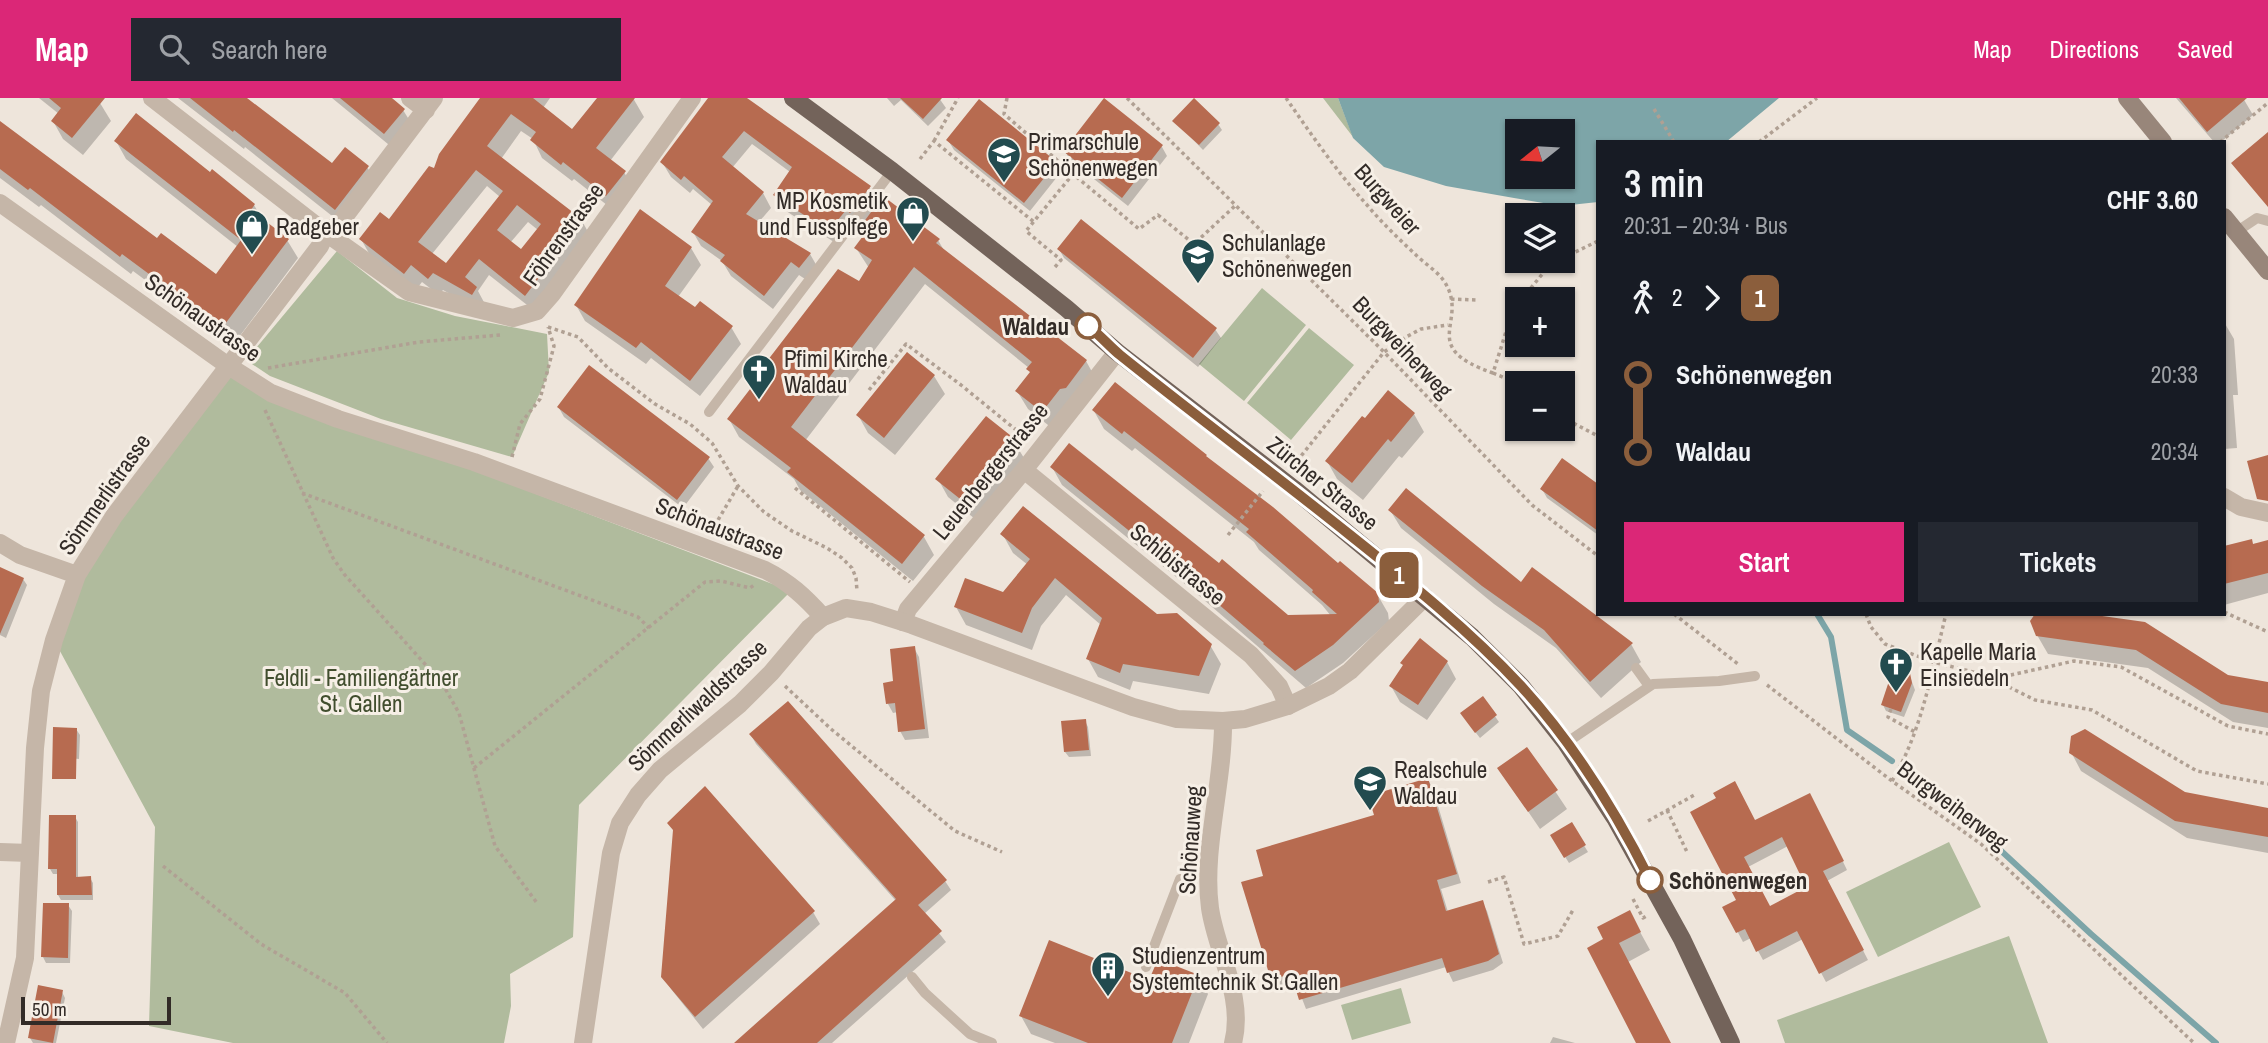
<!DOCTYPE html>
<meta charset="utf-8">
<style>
:root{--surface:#171b24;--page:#242831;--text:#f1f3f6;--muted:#9ea1a6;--accent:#db2777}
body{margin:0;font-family:"Archivo Narrow",sans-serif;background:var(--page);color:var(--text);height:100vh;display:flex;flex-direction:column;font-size:26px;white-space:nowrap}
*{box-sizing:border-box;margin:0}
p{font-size:23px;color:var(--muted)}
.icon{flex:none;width:38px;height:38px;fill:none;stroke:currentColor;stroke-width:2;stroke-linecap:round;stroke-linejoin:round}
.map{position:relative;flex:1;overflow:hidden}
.details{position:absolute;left:1596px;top:42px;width:630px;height:476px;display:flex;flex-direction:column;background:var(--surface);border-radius:0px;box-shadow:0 2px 5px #0004}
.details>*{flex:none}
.badge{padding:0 14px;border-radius:10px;font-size:24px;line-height:46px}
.needle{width:46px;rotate:252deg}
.controls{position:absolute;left:1505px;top:21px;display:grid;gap:14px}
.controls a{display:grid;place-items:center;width:70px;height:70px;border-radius:0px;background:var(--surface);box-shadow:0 2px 5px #0004;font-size:35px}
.scale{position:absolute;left:21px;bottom:18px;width:150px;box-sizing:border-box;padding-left:7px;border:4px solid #322b27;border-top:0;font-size:19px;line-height:24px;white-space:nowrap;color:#322b27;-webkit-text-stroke:5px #f6efe6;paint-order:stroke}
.map>.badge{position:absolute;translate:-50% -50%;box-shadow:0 0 0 4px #fff}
.legs{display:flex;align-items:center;gap:10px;height:77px;padding:0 28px;font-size:23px}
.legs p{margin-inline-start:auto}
.summary{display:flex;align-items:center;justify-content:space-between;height:119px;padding:0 28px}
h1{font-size:38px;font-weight:600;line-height:52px}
.button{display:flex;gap:14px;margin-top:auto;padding:14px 28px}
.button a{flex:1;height:80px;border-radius:0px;background:var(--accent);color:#fff;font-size:28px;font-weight:600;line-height:80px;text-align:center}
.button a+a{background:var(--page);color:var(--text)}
ul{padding:0 28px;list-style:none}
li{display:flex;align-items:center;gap:24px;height:77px;font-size:26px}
li i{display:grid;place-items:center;width:10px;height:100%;margin:0 9px;background:currentColor}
li i::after{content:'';width:18px;height:18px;margin:-9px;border:5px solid;border-radius:50%;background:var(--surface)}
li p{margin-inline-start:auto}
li:first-child i{background:linear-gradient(#0000 50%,currentColor 0)}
li:last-child i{background:linear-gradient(currentColor 50%,#0000 0)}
header{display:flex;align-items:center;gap:42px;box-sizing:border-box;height:98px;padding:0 35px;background:var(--accent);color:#fff}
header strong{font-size:33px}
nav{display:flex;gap:38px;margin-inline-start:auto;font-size:24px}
.search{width:490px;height:63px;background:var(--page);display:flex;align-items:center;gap:18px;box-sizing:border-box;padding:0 24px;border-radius:0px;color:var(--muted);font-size:26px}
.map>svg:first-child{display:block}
</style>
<header>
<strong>Map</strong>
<div class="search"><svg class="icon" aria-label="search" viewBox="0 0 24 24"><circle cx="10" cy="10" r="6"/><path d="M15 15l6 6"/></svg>Search here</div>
<nav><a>Map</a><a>Directions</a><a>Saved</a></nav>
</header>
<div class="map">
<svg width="2268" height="945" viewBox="0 0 2268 945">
<rect width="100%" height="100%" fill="#eee5db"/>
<path fill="#b0bb9d" d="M1323,0H1338L1353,39Z
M337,153L397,200L455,218L547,236L549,274L512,359L381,321L270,278L246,262Z
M1262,190L1306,227L1244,303L1199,266Z
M1309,230L1354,267L1291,342L1247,305Z
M227,267L271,295L791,493L579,707L573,839L510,876L511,908L504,945H233L149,928L155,729L54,542L77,477Z
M1949,744L1981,809L1878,859L1846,794Z
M2009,838L2048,945H1785L1777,922Z
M1401,890L1411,925L1352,942L1341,907Z"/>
<path fill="#7da5a8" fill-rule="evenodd" d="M1338,0H1779L1726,44H1598V104L1561,108L1514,100L1446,88L1384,69L1353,40ZM1517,33H1563V79H1517Z"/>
<path fill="#0003" fill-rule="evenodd" d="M39,0H94L100,5L111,23L83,57L63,41L53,23L59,16Z
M178,0H245L332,68L367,69L378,87L346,129L245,49L244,51Z
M332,0H389L403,12L413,28L394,51Z
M483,0H550L543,10L573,34L599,0H633L644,19L610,63L624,74L634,92L617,115L574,81L572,83L542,60L533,41L521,33L501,61L582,123L592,141L536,214L489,177L478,193L486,208L482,214L443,192L439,197L422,184L415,193L371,159L361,141L389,123L435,73ZM487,88L500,99L446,167L432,156ZM528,124L538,132L521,153L510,145Z
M710,0H744L869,89L879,106L938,142L945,154L1086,263L1096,281L1053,331L1028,311L1017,293L1031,276L1029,270L925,186L805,343L924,439L934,457L913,483L800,392L794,381L739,339L729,321L859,186L869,170L856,150L869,133L863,122L859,128L854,125L837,146L783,111L775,97L790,74L752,46L732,70L763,95L771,110L758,125L810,156L818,170L808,183L799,177L773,211L731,178L722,163L701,148L693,134L712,107L693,91L690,95L671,79L662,64Z
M887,0H939L946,10L928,28L901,2L894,8Z
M2176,0H2243L2253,17L2221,44H2214Z
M1104,3L1162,49L1167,58L1128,108L1070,62L1065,53Z
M1175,23L1218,26L1222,32L1203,52Z
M0,24L157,143L216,178L238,149L126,61L116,43L210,76L254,107L264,124L287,142L298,160L233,247L133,173L131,176L41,107L39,109L0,80Z
M948,42L1055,65L1061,74L1030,113L954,52Z
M641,114L691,150L701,167L678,199L696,211L731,229L741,246L700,298L651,260L646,266L585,223L576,207Z
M1059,151L1215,231L1221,240L1198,269L1064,160Z
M2224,224L2234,241L2238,297H2233L2237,350L2224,351Z
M934,278L945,296L895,357L868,335L858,317Z
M559,310L708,360L714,369L683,410L564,319Z
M1094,313L1338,468L1377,496L1388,515L1389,523L1343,565L1306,590L1196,495L1062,387L1052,369L1287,519L1331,518L1322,507L1259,452L1254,444L1135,350L1132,353L1104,331Z
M1414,316L1424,334L1402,360L1399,358L1363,402L1337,381L1327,363L1365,323Z
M1013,342L1024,360L975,421L948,399L938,381Z
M1598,388V437L1547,400L1542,391Z
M1390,412L1631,546L1641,564L1601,600L1556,550L1494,506L1401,430Z
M1003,437L1210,547L1221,566L1209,596L1133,583L1130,592L1098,579L1088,561L1101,527L1066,497L1041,528L1032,552L966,527L956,509L1004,496L1028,467L1013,455Z
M2268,444V495L2224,507V450Z
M0,471L23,481L27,487L6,540L0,537Z
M2037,516L2228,578L2268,586V630L2233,624L2148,570L2048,556L2037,537Z
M914,550L919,559L929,640L905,642L900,633L898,614L893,615L888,606L895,585Z
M1447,564L1456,581L1427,622L1400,604L1391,588L1404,568L1402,565Z
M1909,576L1915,592L1904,619L1886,613L1883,607Z
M1482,600L1499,624L1480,640L1465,621Z
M1085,623L1088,629L1091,658L1069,659L1065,654Z
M76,631L80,637L79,661L58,659Z
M751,637L945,783L951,792L924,816L946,844L832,945H737L896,803L756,646Z
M1527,651L1567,711L1540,731L1499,671Z
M2071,654L2185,695L2268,711V755L2187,740L2081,673Z
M1428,682L1433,691L1461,785L1441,791L1448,814L1482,804L1487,813L1503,865L1493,872L1453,884L1446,869L1306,911L1296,885L1278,890L1272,881L1266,779L1376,718Z
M1815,706L1847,772L1827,783L1868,862L1826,884L1803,841L1763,862L1751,840L1743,844L1725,810L1739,802L1693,714L1755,724ZM1788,748L1809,790L1770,810L1748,769Z
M75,719L78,724V780H90L93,785V802H61L58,797V776H53L50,771Z
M1571,726L1588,754L1569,765L1552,738Z
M68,807L72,813L70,865H46L43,859Z
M813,814L820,826L703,931L671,891L663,878Z
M1639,832L1650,852L1628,864L1670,945H1638L1590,850Z
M1198,878L1208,896L1189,945H1055L1031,936L1021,918L1150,884Z
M62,894L65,900L56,945H33L30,940Z
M1553,939L1575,945H1550Z"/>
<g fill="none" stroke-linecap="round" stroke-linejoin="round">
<path stroke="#7da5a8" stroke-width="6" d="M1817,516L1831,539L1847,632L1892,663
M1909,676L1970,724L2091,836L2216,945"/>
</g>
<path fill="#b76b50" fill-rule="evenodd" d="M49,0H105L72,40L51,23L61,10Z
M190,0H247L332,65L345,49L369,68L335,112L234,32L233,34Z
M340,0H392L405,11L384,36Z
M480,0H533L572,31L597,0H635L596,50L626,73L606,98L563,64L561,67L530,42L536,34L511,16L487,48L583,122L525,198L479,161L465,179L477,189L472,197L433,175L428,181L411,167L404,176L359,141L380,114L389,121L429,68L434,70L439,56ZM476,72L503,93L446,165L418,144ZM517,107L541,126L521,151L497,132Z
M708,0H747L871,88L850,115L846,112L829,133L773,97L792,69L744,33L722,59L764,94L746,116L811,155L799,170L791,164L764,198L720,163L725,157L691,134L713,103L684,78L681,82L660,64Z
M900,0H942L923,21Z
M1104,0L1163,47L1122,100L1063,53Z
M1194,0L1220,25L1199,47L1172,23Z
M2179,0H2247L2207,34Z
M979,1L1057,64L1024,105L946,42Z
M136,15L210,74L212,71L255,106L251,112L289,141L222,230L122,156L120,159L30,90L28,92L0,71V23L157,140L161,135L216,176L241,142L114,43Z
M2268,34V109L2231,65Z
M883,98L940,141L936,145L1087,262L1066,290L1060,291L1042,314L1015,293L1030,274L1026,271L1032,264L914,169L791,329L925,437L902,466L787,374L791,370L727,321L767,269L764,267L838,171L859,183L872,162L854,150L869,130L863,125Z
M640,111L692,149L665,188L695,209L700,203L733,228L690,283L641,244L636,250L574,207Z
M1081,121L1217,230L1193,260L1057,151Z
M907,254L935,277L884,340L856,317Z
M589,267L710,359L677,402L557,309Z
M1115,284L1207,357L1206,358L1273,409L1338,465L1340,463L1378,495L1379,504L1333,547L1295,573L1263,546L1264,545L1184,477L1050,369L1069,345L1219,465L1222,461L1288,517L1337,516L1312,494L1313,492L1246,434L1249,431L1124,333L1122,336L1092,312Z
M1388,292L1415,315L1391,344L1388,341L1352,385L1325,363L1362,318L1365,320Z
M986,318L1015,341L964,404L935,381Z
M2268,357V403L2257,401L2247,363Z
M1562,360L1598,386V433L1540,391Z
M1406,390L1521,484L1532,469L1633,545L1590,584L1544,532L1482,488L1388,412Z
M1023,408L1157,516L1177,515L1212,546L1199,578L1123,566L1120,575L1086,561L1102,520L1055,480L1032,510L1022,535L954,509L965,480L1003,494L1030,461L1000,436Z
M2252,441L2253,446L2268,442V475L2224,486V448Z
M0,469L24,480L0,536Z
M2035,516H2088L2145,524L2228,577L2268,584V615L2221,606L2136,552L2036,538L2030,523Z
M1420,540L1448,563L1418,607L1389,588L1403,567L1400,565Z
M915,548L925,631L898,634L895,605L886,606L883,585L893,583L890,551Z
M1904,572L1910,575L1912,585L1901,614L1881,607L1890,580L1896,574Z
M1483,598L1497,617L1475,635L1460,615Z
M788,603L947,782L918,807L942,833L817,945H734L896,801L749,636Z
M1086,621L1089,652L1064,654L1061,623Z
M53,629L77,630L76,681H52Z
M2085,631L2185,694L2268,710V739L2175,723L2069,655L2071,638Z
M1527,649L1558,692L1528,714L1497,670Z
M1428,680L1457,776L1437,782L1446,813L1483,802L1499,856L1488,863L1447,875L1442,860L1299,902L1291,876L1271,882L1241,784L1263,778L1256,752L1374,717L1368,698Z
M1735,683L1755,722L1810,695L1844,763L1823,773L1864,852L1819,876L1797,833L1756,854L1745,831L1736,835L1722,809L1736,802L1690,714L1716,700L1713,695ZM1782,739L1806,789L1770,808L1744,759Z
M705,688L815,813L695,919L661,879L673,732L667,725Z
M49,717H76V779L91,778L92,797H57V771H48Z
M1572,724L1586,747L1564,760L1550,737Z
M43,805H69L68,860L41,859Z
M1630,812L1641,834L1619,845L1671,945H1636L1587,850L1603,841L1597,829Z
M1049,842L1149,882L1158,861L1199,877L1172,945H1088L1019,918Z
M38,887L63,892L53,945L28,940Z"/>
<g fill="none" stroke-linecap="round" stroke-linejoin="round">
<path stroke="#b0a093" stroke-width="3.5" stroke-dasharray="3.5 3.5" stroke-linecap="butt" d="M1007,0L1004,16L1073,76
M1127,0L1384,254L1532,407L1598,458
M1286,0C1311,36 1337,74 1367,107C1382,125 1399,141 1416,157C1424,165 1437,173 1444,183C1471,224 1415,248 1493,275L1510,221L1517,210
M1654,11L1674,44
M934,43L958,0
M1759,44L1817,0
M2220,44L2268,5
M920,61L934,43L1034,124
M1563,160L1598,143
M1055,169L1061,162L1026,133L1073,76L1139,131L1158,117L1194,146L1237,106
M1451,201L1476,202
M1522,201L1548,169L1559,163
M548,229L578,239L608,270L655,306L690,326L712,345L738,388L764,414L792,433L827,450L842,460L852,470L856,480L857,493
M268,270L419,244L500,237
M1493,275L1517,285
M869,292L906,246L961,287L1026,340
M265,312L333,460L344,476L442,585L459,615L495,748L537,805
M1563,316L1575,326L1598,338
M512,359L520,326L540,301L554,248L548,229
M1297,363L1384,254L1406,239L1421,231L1448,227
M795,390L910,484
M302,395L638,519L649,530
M711,434L738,388
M1228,437L1263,393
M2224,514L2268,534
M1674,516L1738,566
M1866,516L1871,529L1885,546L1933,564L1997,580L2007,588L2035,602L2092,612L2197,673L2268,686
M1997,580L2074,563L2121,569L2228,628L2268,636
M1767,587L1892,683L1981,746L2194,945
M785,588L831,631L955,733L1002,754
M1891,611L1888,619L1915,634
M474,670L705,484L721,483L750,490L754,487
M1892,683C1922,633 1932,572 1946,516
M1667,712L1687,754
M1648,723L1696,696
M163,768L261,846L345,895L387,945
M1488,784L1504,779L1524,846L1558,838L1573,812
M1633,801L1643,820L1648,817"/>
<path stroke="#c5b6a8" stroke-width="10" d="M2236,134L2257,120L2268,123
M709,314L892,73
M1636,570L1649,588
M1566,645L1653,586L1719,583L1755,578
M1146,869L1180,781
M912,879L925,895L970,936L992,945"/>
<path stroke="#c5b6a8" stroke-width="18" d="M152,0L326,135L409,194L513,220L537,213L552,196L692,0
M410,0L426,12
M0,105L227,267L271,295L338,321L474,364L765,472C789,484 805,499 823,519
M1024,372L1251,557L1279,588L1288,608
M2224,399L2241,409L2268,415
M0,445L20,457L77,477
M903,524L908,511L1024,372L1117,254
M1223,623C1224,683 1202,752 1210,810C1216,853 1245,899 1233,945
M0,754L30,755
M6,945L25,860L35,650L41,593L54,542L77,477L114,418L320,148L326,135L339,126L434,0"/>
<path stroke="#c5b6a8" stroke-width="18" d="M583,945L611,755L620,725L638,697L660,672L740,606L771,575L809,530L823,519L846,510L871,514L912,527L1133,609L1177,621L1223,623L1245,621L1288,608L1329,588L1350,573L1425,499"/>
<path stroke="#98867a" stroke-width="18" d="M2127,0L2163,44
M2224,119L2268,173"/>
<path stroke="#73635a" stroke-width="18" d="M793,0L892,73L1066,210L1117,254L1294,391L1472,539L1521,588L1566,645L1615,720L1682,841L1731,945"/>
</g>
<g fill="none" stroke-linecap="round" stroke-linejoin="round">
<g stroke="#fff" stroke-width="16">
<path id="line-1" d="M1088,228C1100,237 1109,248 1120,257C1196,318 1274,376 1350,437C1409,484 1469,532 1521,588C1572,644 1616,714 1650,782"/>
</g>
<use href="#line-1" stroke="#8b5e3c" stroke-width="10"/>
</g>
<defs>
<g id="school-pin" transform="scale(1.75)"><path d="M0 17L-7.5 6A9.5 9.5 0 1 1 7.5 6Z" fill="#224b4f" stroke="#f6efe6"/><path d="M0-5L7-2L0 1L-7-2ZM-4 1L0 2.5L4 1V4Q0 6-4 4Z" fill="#fff"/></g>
<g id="shop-pin" transform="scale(1.75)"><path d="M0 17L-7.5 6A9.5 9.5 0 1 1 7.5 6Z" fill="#224b4f" stroke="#f6efe6"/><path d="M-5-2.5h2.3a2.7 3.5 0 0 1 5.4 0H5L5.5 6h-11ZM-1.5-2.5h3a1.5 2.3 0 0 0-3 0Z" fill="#fff"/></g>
<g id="church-pin" transform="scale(1.75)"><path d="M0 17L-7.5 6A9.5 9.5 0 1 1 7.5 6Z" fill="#224b4f" stroke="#f6efe6"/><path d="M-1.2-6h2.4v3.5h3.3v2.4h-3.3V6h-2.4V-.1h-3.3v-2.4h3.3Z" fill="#fff"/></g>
<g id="building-pin" transform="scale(1.75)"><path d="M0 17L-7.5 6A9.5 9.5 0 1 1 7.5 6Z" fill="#224b4f" stroke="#f6efe6"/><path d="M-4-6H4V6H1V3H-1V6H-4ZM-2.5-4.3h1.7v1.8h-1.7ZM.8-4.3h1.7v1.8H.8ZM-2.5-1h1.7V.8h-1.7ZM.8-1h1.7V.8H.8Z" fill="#fff"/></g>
</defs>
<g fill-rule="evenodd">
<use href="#school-pin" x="1004" y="56"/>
<use href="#shop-pin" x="913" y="115"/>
<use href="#shop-pin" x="252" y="128"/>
<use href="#school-pin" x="1198" y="157"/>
<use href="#church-pin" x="759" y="273"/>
<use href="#church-pin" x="1896" y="566"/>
<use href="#school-pin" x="1370" y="684"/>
<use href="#building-pin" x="1108" y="870"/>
</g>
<g fill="#fff" stroke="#8b5e3c" stroke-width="3.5">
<circle cx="1088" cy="228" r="12"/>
<circle cx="1650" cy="782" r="12"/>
</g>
<g text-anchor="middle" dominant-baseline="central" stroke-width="6" stroke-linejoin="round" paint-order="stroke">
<g font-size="23" fill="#322b27" stroke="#f6efe6" text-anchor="start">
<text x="1028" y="43">Primarschule<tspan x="1028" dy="26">Schönenwegen</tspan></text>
<text x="888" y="102" text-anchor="end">MP Kosmetik<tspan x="888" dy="26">und Fussplfege</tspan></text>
<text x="276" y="128">Radgeber</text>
<text x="1222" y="144">Schulanlage<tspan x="1222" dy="26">Schönenwegen</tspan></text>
<text x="784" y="260">Pfimi Kirche<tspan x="784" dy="26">Waldau</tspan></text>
<text x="1920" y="553">Kapelle Maria<tspan x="1920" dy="26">Einsiedeln</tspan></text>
<text x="1394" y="671">Realschule<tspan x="1394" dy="26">Waldau</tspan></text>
<text x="1132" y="857">Studienzentrum<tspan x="1132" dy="26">Systemtechnik St.Gallen</tspan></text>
</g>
<g font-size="23" fill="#322b27" stroke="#f6efe6">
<text transform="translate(1388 101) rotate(48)">Burgweier</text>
<text transform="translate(563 136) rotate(-54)">Föhrenstrasse</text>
<text transform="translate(203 219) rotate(35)">Schönaustrasse</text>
<text transform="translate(1403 249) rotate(46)">Burgweiherweg</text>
<text transform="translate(990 373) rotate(-51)">Leuenbergerstrasse</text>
<text transform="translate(1323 385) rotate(39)">Zürcher Strasse</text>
<text transform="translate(104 396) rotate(-55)">Sömmerlistrasse</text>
<text transform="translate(720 430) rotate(21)">Schönaustrasse</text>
<text transform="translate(1178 466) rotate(39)">Schibistrasse</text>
<text transform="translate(697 607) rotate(-43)">Sömmerliwaldstrasse</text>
<text transform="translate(1953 707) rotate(37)">Burgweiherweg</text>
<text transform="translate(1190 742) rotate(-86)">Schönauweg</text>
</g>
<g font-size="23" font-weight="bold" fill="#322b27" stroke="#f6efe6" text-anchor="end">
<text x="1069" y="228">Waldau</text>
<text x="1669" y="782" text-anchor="start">Schönenwegen</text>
</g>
<g font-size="23" fill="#414e2e" stroke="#f6efe6">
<text x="361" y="579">Feldli - Familiengärtner<tspan x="361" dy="26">St. Gallen</tspan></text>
</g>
</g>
</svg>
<div class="controls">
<a><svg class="needle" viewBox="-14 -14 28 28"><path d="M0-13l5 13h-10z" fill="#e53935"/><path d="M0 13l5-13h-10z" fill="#9ea1a6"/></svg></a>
<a><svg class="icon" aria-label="layers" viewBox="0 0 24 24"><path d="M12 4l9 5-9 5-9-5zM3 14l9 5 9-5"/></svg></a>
<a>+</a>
<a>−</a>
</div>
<div class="scale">50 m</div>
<b class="badge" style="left:1399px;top:477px;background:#8b5e3c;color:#fff">1</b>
<section class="details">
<div class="summary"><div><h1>3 min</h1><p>20:31 – 20:34 · Bus</p></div><b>CHF 3.60</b></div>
<div class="legs"><svg class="icon" aria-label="walk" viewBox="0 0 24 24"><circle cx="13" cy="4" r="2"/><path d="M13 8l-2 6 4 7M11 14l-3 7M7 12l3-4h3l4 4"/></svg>2<svg class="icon" aria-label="forward" viewBox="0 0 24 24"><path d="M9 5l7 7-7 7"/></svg><b class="badge" style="background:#8b5e3c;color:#fff">1</b></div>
<ul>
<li><i style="color:#8b5e3c"></i><b>Schönenwegen</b><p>20:33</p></li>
<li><i style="color:#8b5e3c"></i><b>Waldau</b><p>20:34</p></li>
</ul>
<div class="button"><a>Start</a><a>Tickets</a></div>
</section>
</div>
